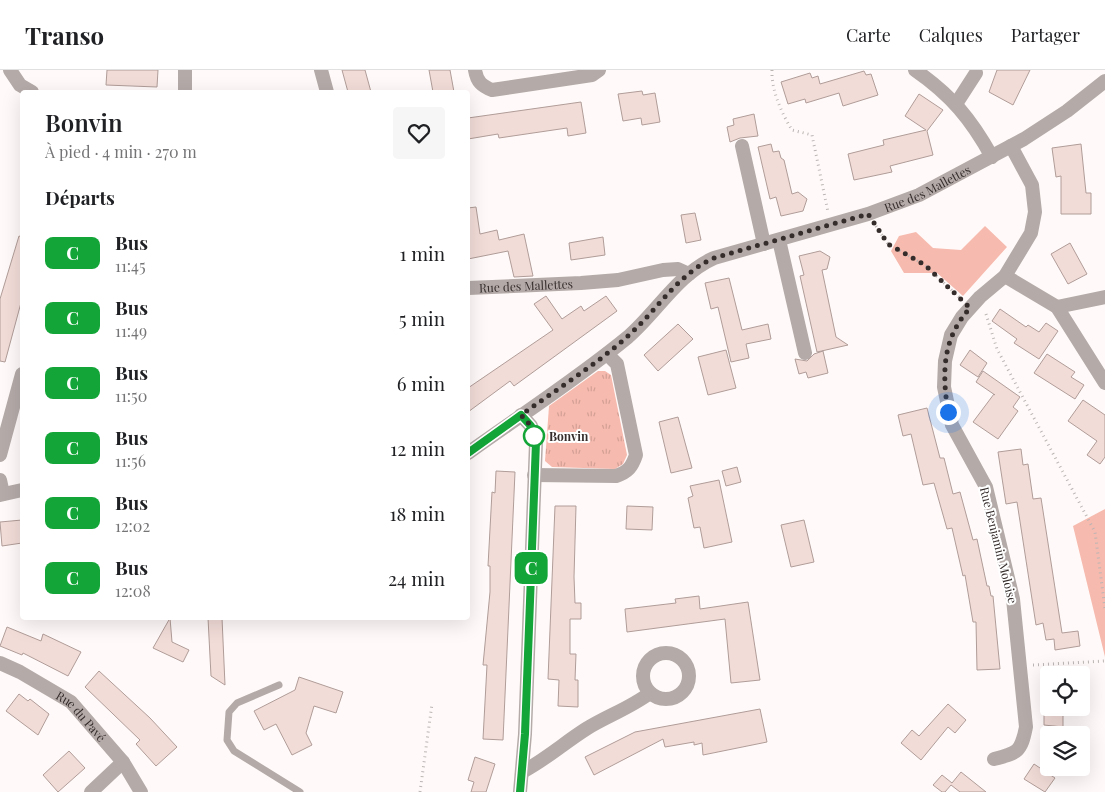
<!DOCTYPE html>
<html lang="fr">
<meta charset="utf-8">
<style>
:root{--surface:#fff;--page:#f6f6f6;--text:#202124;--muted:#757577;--line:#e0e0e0}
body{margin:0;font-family:"Playfair Display",serif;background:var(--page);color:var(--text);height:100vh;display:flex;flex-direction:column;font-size:19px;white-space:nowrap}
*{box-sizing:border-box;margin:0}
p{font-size:16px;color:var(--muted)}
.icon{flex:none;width:28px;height:28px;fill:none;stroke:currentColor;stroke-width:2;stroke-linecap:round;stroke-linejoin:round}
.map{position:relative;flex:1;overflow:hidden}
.sheet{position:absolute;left:20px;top:20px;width:450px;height:530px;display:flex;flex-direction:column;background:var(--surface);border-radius:5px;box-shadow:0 5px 20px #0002}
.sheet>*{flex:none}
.badge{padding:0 10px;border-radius:8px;font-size:18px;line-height:32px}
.fabs{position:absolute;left:1040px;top:596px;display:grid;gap:10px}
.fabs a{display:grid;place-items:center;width:50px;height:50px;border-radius:5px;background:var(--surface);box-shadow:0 5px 20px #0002;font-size:25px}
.you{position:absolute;width:25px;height:25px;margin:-12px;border:4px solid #fff;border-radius:50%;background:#1a73e8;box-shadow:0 0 0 8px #1a73e833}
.map>.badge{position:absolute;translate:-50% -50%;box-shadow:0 0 0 2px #fff}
h2{padding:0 25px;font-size:19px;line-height:45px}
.round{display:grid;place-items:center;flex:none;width:52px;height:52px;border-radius:5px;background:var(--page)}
.overview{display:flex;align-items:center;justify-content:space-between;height:85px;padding:0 25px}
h1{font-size:24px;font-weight:600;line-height:38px}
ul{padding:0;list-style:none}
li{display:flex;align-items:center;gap:15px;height:65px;padding:0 25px}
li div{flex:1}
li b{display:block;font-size:19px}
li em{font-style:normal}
li .badge{min-width:55px;font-weight:700;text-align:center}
header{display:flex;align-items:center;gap:30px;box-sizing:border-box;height:70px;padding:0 25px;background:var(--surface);border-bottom:1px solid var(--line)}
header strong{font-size:24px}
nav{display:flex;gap:28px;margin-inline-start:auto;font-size:18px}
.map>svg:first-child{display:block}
</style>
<header>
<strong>Transo</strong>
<nav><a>Carte</a><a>Calques</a><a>Partager</a></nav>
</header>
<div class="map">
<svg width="1105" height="722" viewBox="0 0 1105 722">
<defs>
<pattern id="grass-tufts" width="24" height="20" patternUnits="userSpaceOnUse" patternTransform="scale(1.25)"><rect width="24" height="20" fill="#f7baae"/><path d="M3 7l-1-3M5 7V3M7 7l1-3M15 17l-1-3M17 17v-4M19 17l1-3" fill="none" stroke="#d4a096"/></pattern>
</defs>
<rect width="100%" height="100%" fill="#fffaf9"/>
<path fill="url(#grass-tufts)" d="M598,301H605L611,305L627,385L623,394L615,399L552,397L545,391L549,336Z"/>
<path fill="#f7baae" d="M985,156L1007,177L963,226L937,203H904L891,181L899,166L916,162L933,178L961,180Z
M1105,439V587L1073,456Z"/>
<path fill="#f2dcd8" stroke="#b09c98" d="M107,0H158L157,17L106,15Z
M342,0H365L371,22H348Z
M429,0H450L454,22H433Z
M997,0H1030L1013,35L989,22Z
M864,1L866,5L871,4L878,25L843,36L839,23L806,33L805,29L788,34L781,12L810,3L812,8L818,6L820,14Z
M642,21L643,25L655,23L660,52L642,55L641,48L623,51L618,24Z
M919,24L943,40L927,61L933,85L890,96L892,102L854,110L848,84L884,75L883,70L926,60L905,46Z
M581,32L586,63L568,66L567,58L499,68L498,64L468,69V48Z
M754,44L758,66L740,68L730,72L727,57L734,55L733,49Z
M771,74L773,82L779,81L781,88L784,90L792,124L798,122L807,129L803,141L781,146L776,127L770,129L758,77Z
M1081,74L1086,123H1091V144H1061V106L1056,107L1052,78Z
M476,137L480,164L497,160L499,170L524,164L533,206L514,207L508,181L468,189V138Z
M695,143L701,170L686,173L681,145Z
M19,166L22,167V229L5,292L0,291V229Z
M603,167L605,185L571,190L569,173Z
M1070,173L1087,204L1068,214L1051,184Z
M820,181L830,187L827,199L822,200L836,267L848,275L817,282L800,206L804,205L799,186Z
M729,208L742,260L768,254L771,269L746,274L749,288L731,292L718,237L711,239L705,213Z
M546,226L562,249L581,236L584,241L606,226L617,241L514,316L510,311L468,342V318L553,260L534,234Z
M1000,239L1026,257L1028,255L1039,262L1046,253L1058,261L1039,289L1014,273L1017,269L992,251Z
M678,254L693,269L658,301L644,285Z
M726,280L736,318L708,325L698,287Z
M970,280L987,293L978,307L960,295Z
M823,281L828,303L808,308L806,302L799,304L795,289L807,291L814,284Z
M1047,284L1075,302L1071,307L1084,315L1075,329L1034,303Z
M983,301L1020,327L1013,337L1018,341L998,369L973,352L994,324L995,325L976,312Z
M1083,330L1105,345V387L1100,394L1087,385L1097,371L1068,351Z
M927,338L940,388H944L953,424L960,422L973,470L977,469L987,516H989L991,526H993L1000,599L977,600L976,552H973L965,505L963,506L952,458L947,459L934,413L923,415L911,364L903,366L898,345Z
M678,347L692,398L671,403L659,352Z
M1021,379L1023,395L1028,394L1033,429L1041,428L1062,563L1078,561L1080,576L1055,580L1054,569L1046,570L1043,553L1036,555L1017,432L1006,434L998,382Z
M737,397L741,412L726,416L722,401Z
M496,401L515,402L503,670L483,669L487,595H483L490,522V496H488L492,422L495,423Z
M719,410L732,472L704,478L700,457L694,458L688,428L693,426L690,416Z
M555,436H576L574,507L575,533H581V549H570V584H576L575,610H578V637L558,636L559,610L548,609Z
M627,436L653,437L652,460L626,459Z
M22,450V473L2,476L0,452Z
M804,450L814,492L791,497L781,455Z
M699,526L700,539L748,532L760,610L731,613L725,549L627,562L625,539L676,533L675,529Z
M170,548L172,572L189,580L183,592L153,578Z
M208,548H222L225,615L211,606Z
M7,557L41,571L43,564L81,582L68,606L23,583L22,585L0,576Z
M99,601L150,648L177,677L156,696L136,674L140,670L85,617Z
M299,607L343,622L336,643L314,636L306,663L312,675L292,685L276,654L264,660L254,641L295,620Z
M19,624L28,631L30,629L49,644L38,665L6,641Z
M948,634L966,650L955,663L948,657L921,690L901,673L912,660L919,666Z
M1047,638H1063V657L1044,655V639Z
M760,639L767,672L703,685L702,673L694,675V672L665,677L663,669L594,705L585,687L635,662Z
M69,681L85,698L58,722L43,705Z
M475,687L495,694L486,722H471L474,712L468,710Z
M1034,694L1055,708L1045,722L1024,709Z
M961,702L986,722H960L951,715L945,722H942L933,715L942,705L952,713Z"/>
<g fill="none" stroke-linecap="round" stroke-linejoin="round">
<path stroke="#bbb5b4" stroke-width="3" stroke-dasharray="1 4" stroke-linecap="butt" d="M772,0C771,20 782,44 792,60L812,65L828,142
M876,156L888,174L925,195L961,229
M986,244L997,279L1095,462L1105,539
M1033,595L1105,591
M420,722L432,634"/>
<path stroke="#b4aba9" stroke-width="7" d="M279,615L237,633L229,642L227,670L234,681L300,722"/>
<g stroke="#b4aba9" stroke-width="14">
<path d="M10,0L20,15L32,22"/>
<path d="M185,0V22"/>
<path d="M321,0L327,22"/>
<path d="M475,0C477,12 482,16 492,20L592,5L599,0"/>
<path d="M915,0C951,25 971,49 992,87"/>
<path d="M956,34L976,3"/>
<path d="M742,76L764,174"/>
<path d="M779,170L805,283"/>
<path d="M1005,206L1057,237L1105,313"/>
<path id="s1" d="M468,218L581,213L618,210L663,200L678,199L689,204"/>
<path d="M1057,237L1105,227"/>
<path id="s2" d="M468,383C521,345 577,309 628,267C657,242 678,204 714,188L868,144L919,125L1024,69L1067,41L1105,11"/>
<path d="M0,385L22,304"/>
<path d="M534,405L616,406C628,402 632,397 636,385L617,294L607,284"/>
<path d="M0,410L3,424"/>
<path d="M0,425L22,420"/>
<circle cx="666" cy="606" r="23"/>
<path id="s3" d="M0,593L20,602L71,632L123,692L141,722"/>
<path d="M994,689C1018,683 1021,682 1026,657L1013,529L986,417L952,355L944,317L945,291L951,265L962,247L980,227L1005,206L1031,163L1035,142L1032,115L1011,76"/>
<path d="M522,702C545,690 564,673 586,659C607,646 630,638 650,623"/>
<path d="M91,722L123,692"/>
<path d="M520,722L525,664L536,372L531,356L521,345"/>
</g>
</g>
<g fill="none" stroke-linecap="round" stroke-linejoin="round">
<g stroke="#fff" stroke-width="11">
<path id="line" d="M468,383L521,345L531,356L536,372L525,664L520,722"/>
</g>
<use href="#line" stroke="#13a538" stroke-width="8"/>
<path stroke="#352d2c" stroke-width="5" stroke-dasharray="0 9" d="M534,366L536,372L531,356L521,345C557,319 596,295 629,265C657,240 679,203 714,188L868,144L888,174L925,195L970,238C942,269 942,302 948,342"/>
</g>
<circle fill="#fff" stroke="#13a538" stroke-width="2.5" cx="534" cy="366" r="10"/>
<g text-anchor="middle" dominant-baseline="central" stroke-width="4" stroke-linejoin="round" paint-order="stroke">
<g font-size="12" fill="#352d2c" stroke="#fff">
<text stroke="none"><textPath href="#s2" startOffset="540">Rue des Mallettes</textPath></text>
<text stroke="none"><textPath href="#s1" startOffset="58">Rue des Mallettes</textPath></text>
<text transform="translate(999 475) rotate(76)">Rue Benjamin Moloise</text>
<text stroke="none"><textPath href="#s3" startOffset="98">Rue du Pavé</textPath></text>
</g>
<g font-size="12" font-weight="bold" fill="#352d2c" stroke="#fff" text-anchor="start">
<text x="549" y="366">Bonvin</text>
</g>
</g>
</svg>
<div class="fabs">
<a><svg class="icon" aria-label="locate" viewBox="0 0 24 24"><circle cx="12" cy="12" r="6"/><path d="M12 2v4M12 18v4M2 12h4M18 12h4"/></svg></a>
<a><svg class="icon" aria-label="layers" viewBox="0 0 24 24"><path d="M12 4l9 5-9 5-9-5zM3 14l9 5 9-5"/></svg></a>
</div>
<div class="you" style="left:948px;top:342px"></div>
<b class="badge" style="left:531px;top:498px;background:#13a538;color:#fff">C</b>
<section class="sheet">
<div class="overview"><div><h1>Bonvin</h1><p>À pied · 4 min · 270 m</p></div><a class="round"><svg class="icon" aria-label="heart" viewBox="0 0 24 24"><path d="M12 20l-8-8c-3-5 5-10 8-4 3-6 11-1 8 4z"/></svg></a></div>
<h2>Départs</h2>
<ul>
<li><span class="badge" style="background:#13a538;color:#fff">C</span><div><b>Bus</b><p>11:45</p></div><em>1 min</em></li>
<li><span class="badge" style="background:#13a538;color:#fff">C</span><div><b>Bus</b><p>11:49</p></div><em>5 min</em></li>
<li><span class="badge" style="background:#13a538;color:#fff">C</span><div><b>Bus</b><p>11:50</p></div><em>6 min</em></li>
<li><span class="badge" style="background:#13a538;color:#fff">C</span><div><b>Bus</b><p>11:56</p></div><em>12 min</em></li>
<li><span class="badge" style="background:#13a538;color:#fff">C</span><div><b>Bus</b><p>12:02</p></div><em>18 min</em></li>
<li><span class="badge" style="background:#13a538;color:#fff">C</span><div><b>Bus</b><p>12:08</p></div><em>24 min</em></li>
</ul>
</section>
</div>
